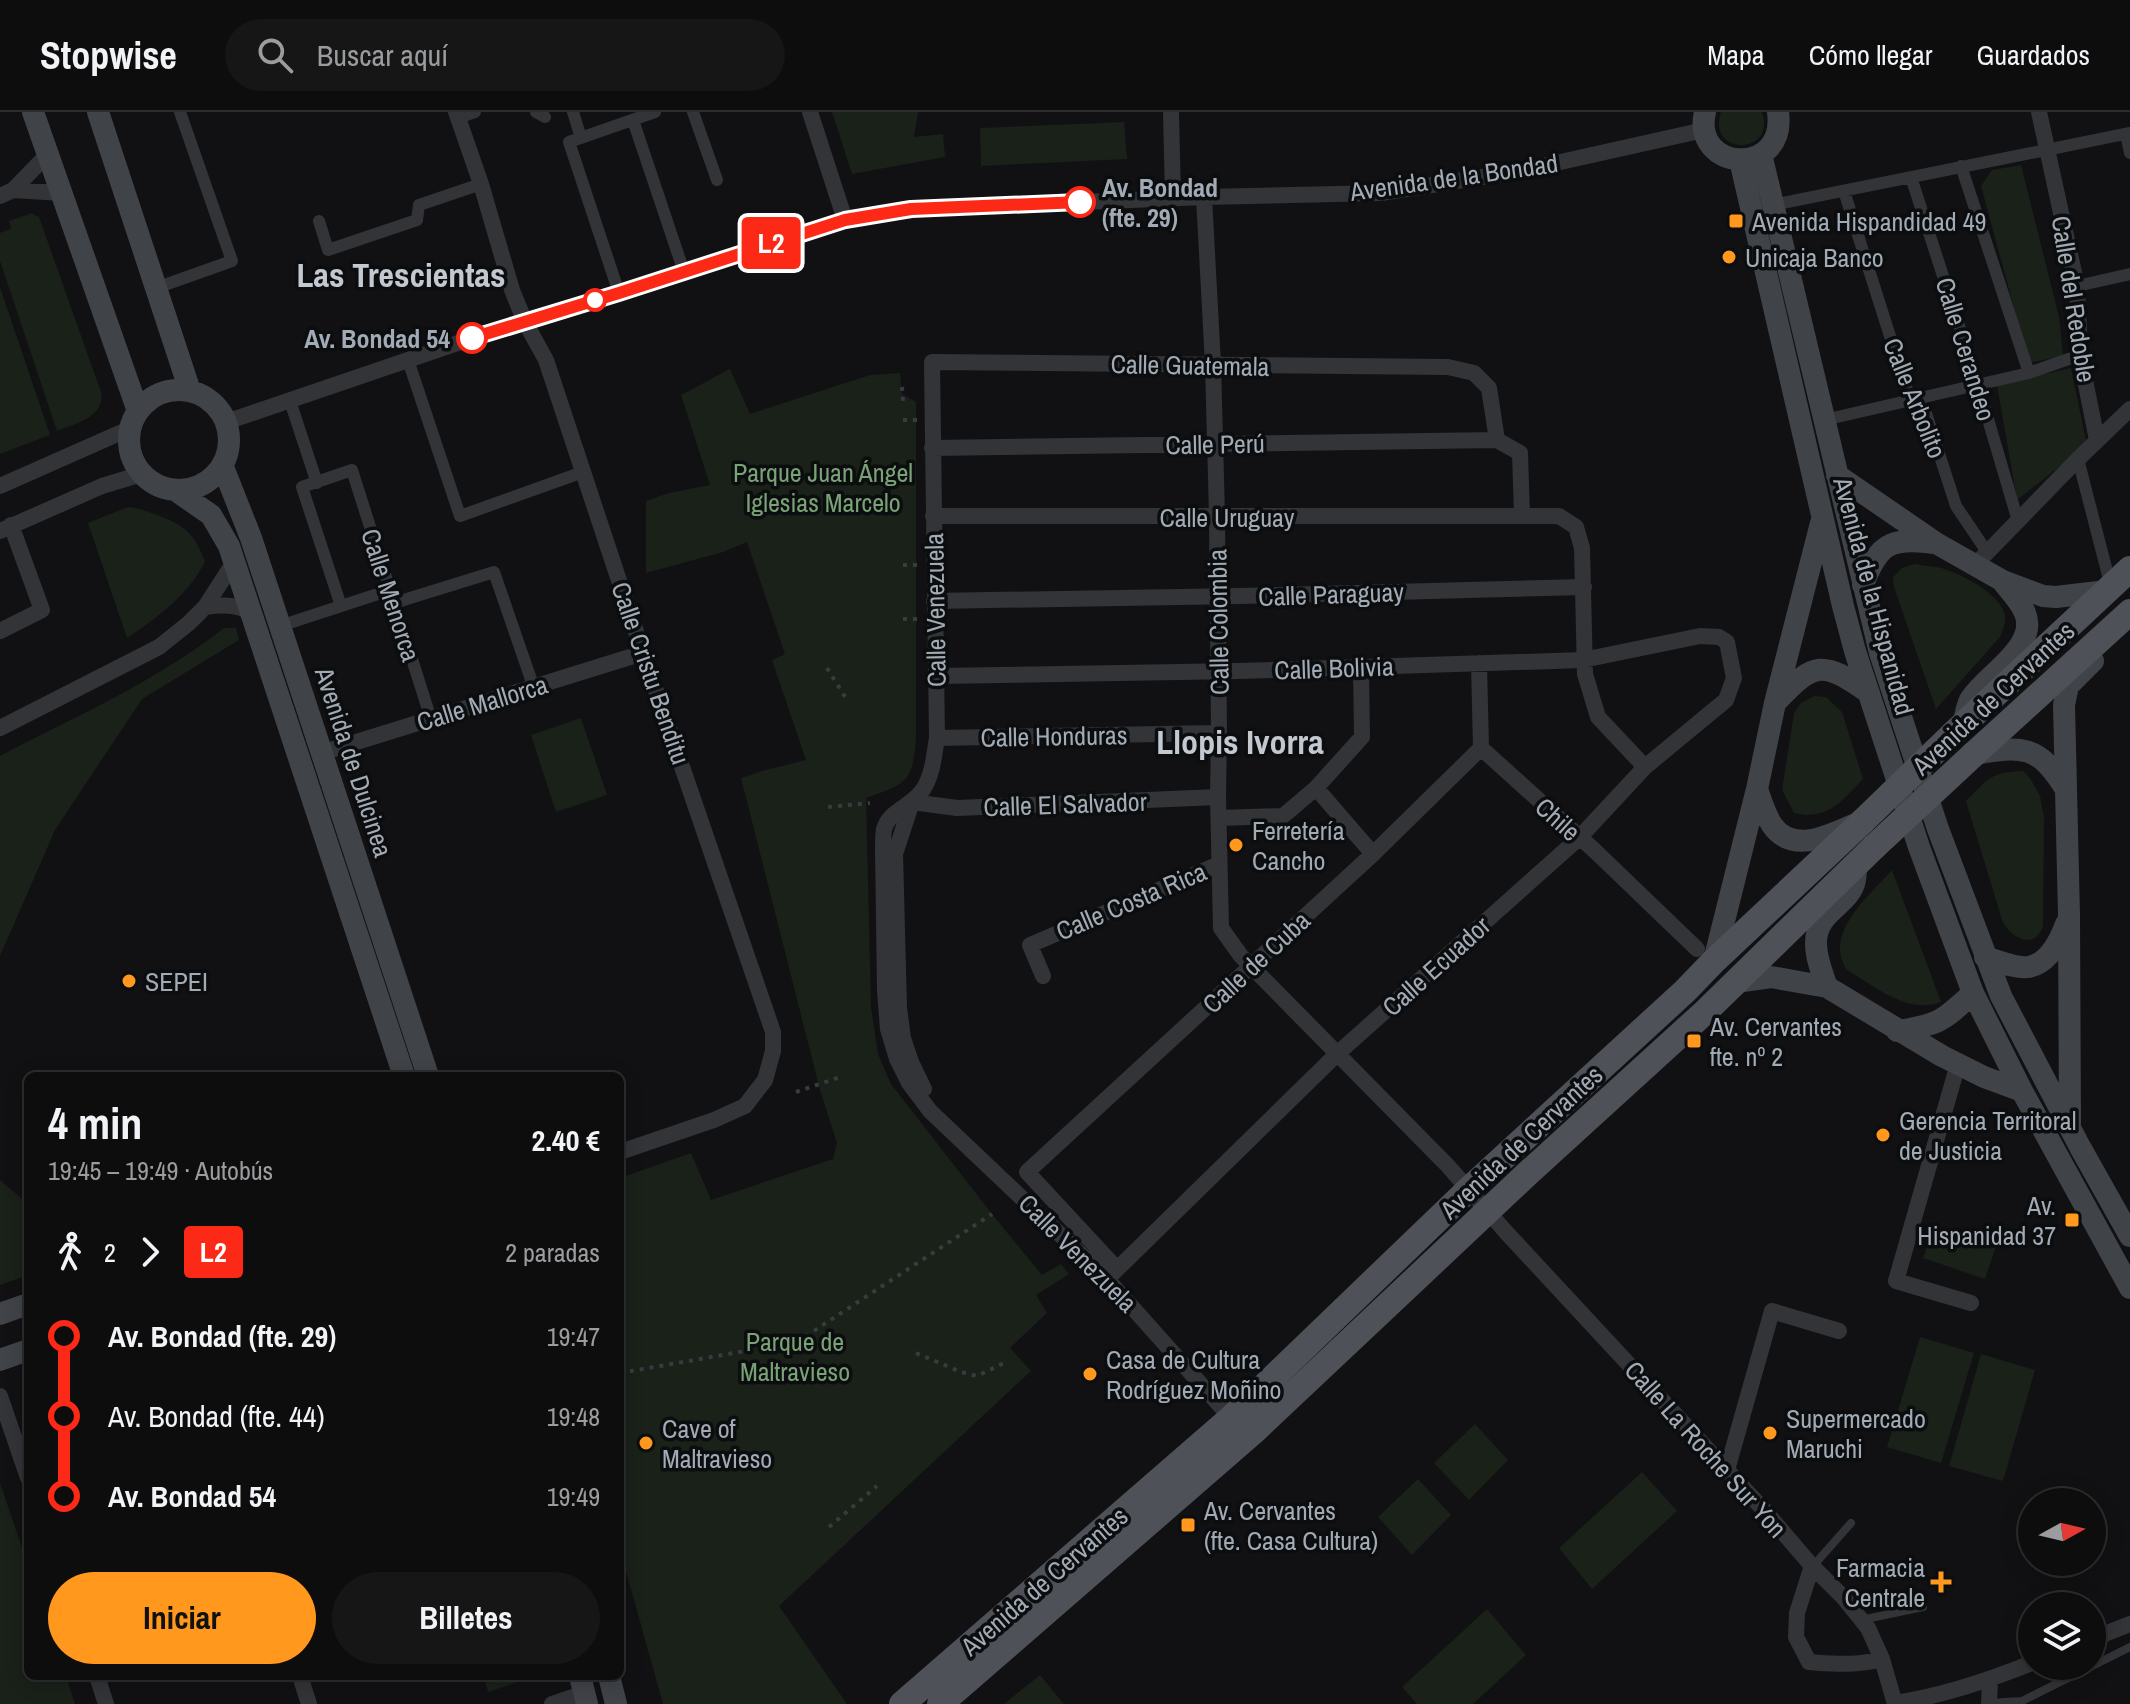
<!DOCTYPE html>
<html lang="es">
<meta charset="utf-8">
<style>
:root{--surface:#0d0d0e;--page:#161617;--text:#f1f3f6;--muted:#9a9c9e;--line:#2d2d2e;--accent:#ff981d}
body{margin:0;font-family:"Archivo Narrow",sans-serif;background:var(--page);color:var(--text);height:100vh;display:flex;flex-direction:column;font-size:30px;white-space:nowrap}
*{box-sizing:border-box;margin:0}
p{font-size:26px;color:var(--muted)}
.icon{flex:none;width:44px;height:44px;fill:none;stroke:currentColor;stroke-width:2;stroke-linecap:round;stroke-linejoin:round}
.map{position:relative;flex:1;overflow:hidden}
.panel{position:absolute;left:24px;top:960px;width:600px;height:608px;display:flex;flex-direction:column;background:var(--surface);border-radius:12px;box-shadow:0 4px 20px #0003,0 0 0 2px var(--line)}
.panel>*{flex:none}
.badge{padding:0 16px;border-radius:6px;font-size:28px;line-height:52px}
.needle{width:52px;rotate:82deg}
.fabs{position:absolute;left:2018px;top:1376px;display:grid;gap:16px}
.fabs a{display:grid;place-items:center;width:88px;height:88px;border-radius:50%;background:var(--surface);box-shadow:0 4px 20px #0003,0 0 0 2px var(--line);font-size:40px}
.map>.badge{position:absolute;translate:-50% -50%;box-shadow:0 0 0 4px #fff}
.legs{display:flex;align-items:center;gap:12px;height:88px;padding:0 24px;font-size:26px}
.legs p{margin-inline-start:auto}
.overview{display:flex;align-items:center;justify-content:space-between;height:136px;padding:0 24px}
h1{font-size:44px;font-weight:700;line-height:60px}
.action{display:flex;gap:16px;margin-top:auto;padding:16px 24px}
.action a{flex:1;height:92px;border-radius:48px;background:var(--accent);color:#111;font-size:32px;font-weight:700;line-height:92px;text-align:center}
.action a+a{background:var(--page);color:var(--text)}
ul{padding:0 24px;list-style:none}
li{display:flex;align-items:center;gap:28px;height:80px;font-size:30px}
li i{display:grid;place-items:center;width:12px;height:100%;margin:0 10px;background:currentColor}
li i::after{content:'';width:20px;height:20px;margin:-10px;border:6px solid;border-radius:50%;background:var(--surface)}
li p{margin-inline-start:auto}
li:first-child i{background:linear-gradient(#0000 50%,currentColor 0)}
li:last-child i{background:linear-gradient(currentColor 50%,#0000 0)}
header{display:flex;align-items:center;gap:48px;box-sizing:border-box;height:112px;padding:0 40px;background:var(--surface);border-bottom:2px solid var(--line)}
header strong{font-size:38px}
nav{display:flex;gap:44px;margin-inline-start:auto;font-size:28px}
.search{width:560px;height:72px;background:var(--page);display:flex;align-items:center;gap:20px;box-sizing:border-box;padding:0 28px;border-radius:44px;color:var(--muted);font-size:30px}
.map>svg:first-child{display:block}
</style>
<header>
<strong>Stopwise</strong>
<div class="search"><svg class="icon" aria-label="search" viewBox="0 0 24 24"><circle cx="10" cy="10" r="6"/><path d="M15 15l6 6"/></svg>Buscar aquí</div>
<nav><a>Mapa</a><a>Cómo llegar</a><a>Guardados</a></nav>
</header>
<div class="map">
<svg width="2130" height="1592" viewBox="0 0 2130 1592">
<rect width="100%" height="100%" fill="#111113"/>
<path fill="#192119" d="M832,0H918L914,25L943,22L945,45L852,62Z
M1721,0H1762C1777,44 1706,44 1721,0Z
M1124,10L1127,47L981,54L980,16Z
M2021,53L2059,205L2063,244L2029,251L1981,74L1992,58Z
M32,101L39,105L102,283C101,307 76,311 57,319L0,149V121L11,117L9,109Z
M0,175L50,323L0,342Z
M2071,256L2087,333L2017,388L1997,273Z
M730,257L750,302L870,263L900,261L902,282L916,290V624C913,670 908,671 866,686L871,895L878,942L891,972L992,1102L1042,1163L1061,1152L1069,1162L1036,1183L1047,1201L1010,1236L1031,1259L779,1494L847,1592H663L620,1438V1066L691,1041L711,1088L833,1047L837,1031L820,978L741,666L762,659L806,648L772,548L785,542L747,430L723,440L646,461V389L669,381L710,373L681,283Z
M128,395C140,396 149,400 160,404C186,414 196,424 205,450C188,483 157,506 127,526L88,411Z
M1915,452C1924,454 1933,454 1941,456C1961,462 1997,480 2004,500C2007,508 2003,518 2000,525L1936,597L1894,475L1893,465L1902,456Z
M224,516H236L239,528L142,587L55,718L0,844V644C76,604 157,569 224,516Z
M1814,584L1826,585L1842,600L1863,667C1842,689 1827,709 1794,701L1782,678L1794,601L1801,591Z
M581,606L607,683L556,700L531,623Z
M2023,659L2030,666L2040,684L2044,706L2043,814C2035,839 2010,826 2002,808L1966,689C1988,667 1990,660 2023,659Z
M1892,758L1941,890C1907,903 1875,874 1847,858C1822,822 1870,783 1892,758Z
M0,1068L28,1092V1163L0,1173Z
M1934,1114L1996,1134L1985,1167L1923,1146Z
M1920,1225L1974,1241L1941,1351L1887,1335Z
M1981,1242L2035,1258L2003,1369L1949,1354Z
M1475,1312L1508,1348L1469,1388L1434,1351Z
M1642,1360L1677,1399L1592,1477L1559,1436Z
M1418,1367L1451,1403L1412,1443L1378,1405Z
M0,1371L28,1453V1564H66L75,1592H0Z
M1487,1497L1526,1543L1473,1592H1417L1402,1575Z
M1040,1563L1064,1592H1004Z
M483,1564H536L488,1580Z"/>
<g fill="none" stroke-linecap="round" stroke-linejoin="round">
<path stroke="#383b3f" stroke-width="4" stroke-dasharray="4 6" stroke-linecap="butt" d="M902,275L903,290
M903,308H917
M903,453H917
M903,507H917
M827,556L847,588
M828,695L870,691
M796,980L843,964
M916,1241L961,1260L977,1264L1006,1250
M620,1261L797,1230L992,1102
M829,1415L877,1374"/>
<path stroke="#323438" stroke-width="8" d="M1813,1454L1851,1411
M1861,1508L1923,1495
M1989,1591L2022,1589L2130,1535"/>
<path stroke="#323438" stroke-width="12" d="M536,0L545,5
M573,0L581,26
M693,0L717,68
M457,6L475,0
M633,8L684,160
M2126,22L2130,41
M1961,54L2029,261
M1911,65L1975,263L2018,409
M1844,79L1908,281L1926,301L1956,394L1987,440
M1773,93L2130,21
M319,109L328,138L417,108L419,93L481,72
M2077,174L2130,162
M156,176L232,149L180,0
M619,181L569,30L655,0
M408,248L460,404L583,360
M290,289L317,371
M1824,308L2029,261L2080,243
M2078,347L2111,475
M394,491L494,460L534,576
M341,494L302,375L352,358L431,607
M280,514L390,478"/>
<path stroke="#323438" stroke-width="16" d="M456,0L481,72L512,178L525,210L546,248L643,541L773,920V939L765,968L745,994L714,1008L620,1040
M810,0L845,108
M1171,0L1173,86
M2039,0L2077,174L2080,243L2097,328
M13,78L62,81
M0,84L13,78L48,42
M1204,85L1213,252L1217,404L1219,621L1218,685L1221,816L1241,844L1448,1054L1505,1119L1764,1398L1812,1454L1843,1485L1868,1516L1882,1547L1895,1592
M226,310L490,220L619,181L845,108L911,97L1204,85L1381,81L1520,59L1704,18
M932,336L1497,328
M0,374L131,316
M933,404H1522
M0,419L102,374L135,364L146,365
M1974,454L2078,347L2130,297
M934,489L1239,484L1584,475
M205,495C222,493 235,492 251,500
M0,519L42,498L11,413
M1479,551L1481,636L1594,738L1697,837
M937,564L1238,559L1583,548L1700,524L1719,525L1727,530L1734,566L1726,588L1645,655L1579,726L1337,942L1107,1167
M0,616L159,535L189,511L205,495L234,450
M937,626L1219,621
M321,641L643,541
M1316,676L1373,742
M912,690L895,742L899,896L903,926L911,950L924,977
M912,690L957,696L1218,685
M1219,706L1283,704L1316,676L1362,625L1361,555
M1043,864L1030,833L1219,752
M1958,952L1896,1169L1971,1191
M1117,1157L1027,1060L1373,742L1481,636
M0,1284L28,1366
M1231,1306L1107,1167L930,999L909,971L897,947L888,917L885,879L883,737C883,731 883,723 884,717C890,697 914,694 924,676C933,661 934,643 937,626L932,250L1448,255L1474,261L1489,276L1497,328L1520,341L1522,404H1559L1576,415L1582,436L1585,562L1598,605L1645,655
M1727,1358L1772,1199L1839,1219
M1812,1454L1797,1501L1796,1525L1809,1550C1837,1552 1855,1554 1882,1547
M2092,1527L2130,1512
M97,1564L106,1592
M300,1564L309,1592
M1895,1591C1943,1584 1987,1569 2032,1551
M552,1592L584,1581
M1989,1592L1990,1568"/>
<path stroke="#404348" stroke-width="22" d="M33,0L138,299
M98,0L190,279
M1705,0C1691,60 1787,66 1778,0
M1761,42L1880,541L1938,717L2001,884L2080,1035L2130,1124
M1740,48L1843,494L1855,539L1919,735L1973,881L2022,979L2130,1176
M129 328a50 50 0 1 1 100 0a50 50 0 1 1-100 0Z
M223,355L251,426L428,964
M1837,363L1936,431L2003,469L2043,484L2056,485L2107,479
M175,378L211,403L229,434L404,964
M1863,473C1878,432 1890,425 1934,431
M1776,590C1815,549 1822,548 1869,581
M1964,612C1965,604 1966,596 1970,588C1985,563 2039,535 2025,501C2021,490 2010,479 2003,470
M1974,642C2021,634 2038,632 2065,676
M1757,677C1761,689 1765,702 1772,713C1792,742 1828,724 1853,713
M1985,845C1998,849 2016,857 2029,855C2049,851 2060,828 2066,812
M1714,849L1757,677L1775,591L1821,411
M1736,870L1771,865L1827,875L1942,944L1984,965L2022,979
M1827,875C1822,861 1816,846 1816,831C1816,800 1846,795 1854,772C1856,766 1856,759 1856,753
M1897,919C1939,913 1943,909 1973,881
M2070,1012L2069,803L2064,593L2068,574L2093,549
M0,1202L28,1192
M0,1248L28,1238
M580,1564L587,1592
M609,1564L616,1592"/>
<path stroke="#4e5158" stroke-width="26" d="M1953,622L2130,457
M1974,642L2130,500
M902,1592L1231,1306L1468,1078L1685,879L1714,849L1862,710
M940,1592L1253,1320L1527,1062L1705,900L1874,735"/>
<path stroke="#4e5158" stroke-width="26" d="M1862,710L1953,622
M1874,735L1974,642"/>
</g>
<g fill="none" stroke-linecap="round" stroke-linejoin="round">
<g stroke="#fff" stroke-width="18">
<path id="line-1" d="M472,226L619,181L845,108L911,97L1080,90"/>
</g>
<use href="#line-1" stroke="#fc2916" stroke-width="12"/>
</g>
<g fill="#fff" stroke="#fc2916" stroke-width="4">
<circle cx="1080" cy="90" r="14"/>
<circle cx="595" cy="188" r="10"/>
<circle cx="472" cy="226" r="14"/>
</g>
<g fill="#ff981d" stroke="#0c0d0e" stroke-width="3">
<rect x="1728" y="101" width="16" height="16" rx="4"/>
<circle cx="1729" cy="145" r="8"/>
<circle cx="1236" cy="733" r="8"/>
<circle cx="129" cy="869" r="8"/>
<rect x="1686" y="921" width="16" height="16" rx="4"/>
<circle cx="1883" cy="1023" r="8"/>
<rect x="2064" y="1100" width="16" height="16" rx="4"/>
<circle cx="1090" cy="1262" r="8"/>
<circle cx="1770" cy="1321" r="8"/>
<circle cx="646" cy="1331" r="8"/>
<rect x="1180" y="1405" width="16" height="16" rx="4"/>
<path d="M1937 1458h8v8h8v8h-8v8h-8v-8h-8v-8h8z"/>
</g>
<g text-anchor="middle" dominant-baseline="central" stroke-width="7" stroke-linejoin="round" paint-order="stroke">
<g font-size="26" fill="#a1aab5" stroke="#0c0d0e">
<text transform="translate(1454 65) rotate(-8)">Avenida de la Bondad</text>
<text transform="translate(2074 187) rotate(81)">Calle del Redoble</text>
<text transform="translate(1966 237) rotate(73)">Calle Cerandeo</text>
<text transform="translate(1190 253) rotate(1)">Calle Guatemala</text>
<text transform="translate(1915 286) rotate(68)">Calle Arbolito</text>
<text transform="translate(1215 332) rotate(-1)">Calle Perú</text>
<text x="1227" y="405">Calle Uruguay</text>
<text transform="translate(1331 482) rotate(-2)">Calle Paraguay</text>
<text transform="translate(391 483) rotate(72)">Calle Menorca</text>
<text transform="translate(1874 484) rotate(75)">Avenida de la Hispanidad</text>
<text transform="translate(935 498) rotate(-91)">Calle Venezuela</text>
<text transform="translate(1218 510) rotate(-91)">Calle Colombia</text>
<text transform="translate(1334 556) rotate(-2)">Calle Bolivia</text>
<text transform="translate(651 561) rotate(71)">Calle Cristu Benditu</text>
<text transform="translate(1993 586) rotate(-43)">Avenida de Cervantes</text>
<text transform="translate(482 591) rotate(-17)">Calle Mallorca</text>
<text transform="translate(1054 624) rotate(-1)">Calle Honduras</text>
<text transform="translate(354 650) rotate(72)">Avenida de Dulcinea</text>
<text transform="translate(1065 692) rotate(-2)">Calle El Salvador</text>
<text transform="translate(1558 707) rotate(42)">Chile</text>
<text transform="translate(1131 789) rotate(-23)">Calle Costa Rica</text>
<text transform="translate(1256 850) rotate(-43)">Calle de Cuba</text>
<text transform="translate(1436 854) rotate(-42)">Calle Ecuador</text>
<text transform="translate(1521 1030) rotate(-43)">Avenida de Cervantes</text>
<text transform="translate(1078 1141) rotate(45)">Calle Venezuela</text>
<text transform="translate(1706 1337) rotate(48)">Calle La Roche Sur Yon</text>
<text transform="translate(1044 1469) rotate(-41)">Avenida de Cervantes</text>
</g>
<g font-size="26" font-weight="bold" fill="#a1aab5" stroke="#0c0d0e" text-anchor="start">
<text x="1102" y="75">Av. Bondad<tspan x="1102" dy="30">(fte. 29)</tspan></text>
<text x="450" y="226" text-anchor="end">Av. Bondad 54</text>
</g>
<g font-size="26" fill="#a1aab5" stroke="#0c0d0e" text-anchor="start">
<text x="1752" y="109">Avenida Hispandidad 49</text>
<text x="1745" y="145">Unicaja Banco</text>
<text x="1252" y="718">Ferretería<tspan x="1252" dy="30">Cancho</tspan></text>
<text x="145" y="869">SEPEI</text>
<text x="1710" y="914">Av. Cervantes<tspan x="1710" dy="30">fte. nº 2</tspan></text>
<text x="1899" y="1008">Gerencia Territoral<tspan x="1899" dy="30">de Justicia</tspan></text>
<text x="2056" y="1093" text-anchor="end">Av.<tspan x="2056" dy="30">Hispanidad 37</tspan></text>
<text x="1106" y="1247">Casa de Cultura<tspan x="1106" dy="30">Rodríguez Moñino</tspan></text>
<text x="1786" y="1306">Supermercado<tspan x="1786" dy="30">Maruchi</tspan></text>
<text x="662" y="1316">Cave of<tspan x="662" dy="30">Maltravieso</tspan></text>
<text x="1204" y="1398">Av. Cervantes<tspan x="1204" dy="30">(fte. Casa Cultura)</tspan></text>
<text x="1925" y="1455" text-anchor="end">Farmacia<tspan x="1925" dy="30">Centrale</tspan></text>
</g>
<g font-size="26" fill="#79a277" stroke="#0c0d0e">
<text x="823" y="360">Parque Juan Ángel<tspan x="823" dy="30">Iglesias Marcelo</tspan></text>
<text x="795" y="1229">Parque de<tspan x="795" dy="30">Maltravieso</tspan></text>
</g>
<g font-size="34" font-weight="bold" fill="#c3c8d1" stroke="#0c0d0e">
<text x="401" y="163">Las Trescientas</text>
<text x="1240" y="630">Llopis Ivorra</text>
</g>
</g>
</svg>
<div class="fabs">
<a><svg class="needle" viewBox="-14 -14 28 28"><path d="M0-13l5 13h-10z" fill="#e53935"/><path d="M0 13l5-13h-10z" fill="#9a9c9e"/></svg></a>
<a><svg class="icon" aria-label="layers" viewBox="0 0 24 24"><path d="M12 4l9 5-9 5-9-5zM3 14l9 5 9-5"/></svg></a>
</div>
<b class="badge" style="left:771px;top:131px;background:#fc2916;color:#fff">L2</b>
<section class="panel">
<div class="overview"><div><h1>4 min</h1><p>19:45 – 19:49 · Autobús</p></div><b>2.40 €</b></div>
<div class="legs"><svg class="icon" aria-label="walk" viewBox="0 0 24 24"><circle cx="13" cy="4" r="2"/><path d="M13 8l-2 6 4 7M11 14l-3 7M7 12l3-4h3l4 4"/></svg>2<svg class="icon" aria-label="forward" viewBox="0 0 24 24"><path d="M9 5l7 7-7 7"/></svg><b class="badge" style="background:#fc2916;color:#fff">L2</b><p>2 paradas</p></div>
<ul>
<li><i style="color:#fc2916"></i><b>Av. Bondad (fte. 29)</b><p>19:47</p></li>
<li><i style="color:#fc2916"></i><span>Av. Bondad (fte. 44)</span><p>19:48</p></li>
<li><i style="color:#fc2916"></i><b>Av. Bondad 54</b><p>19:49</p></li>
</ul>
<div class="action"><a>Iniciar</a><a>Billetes</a></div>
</section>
</div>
